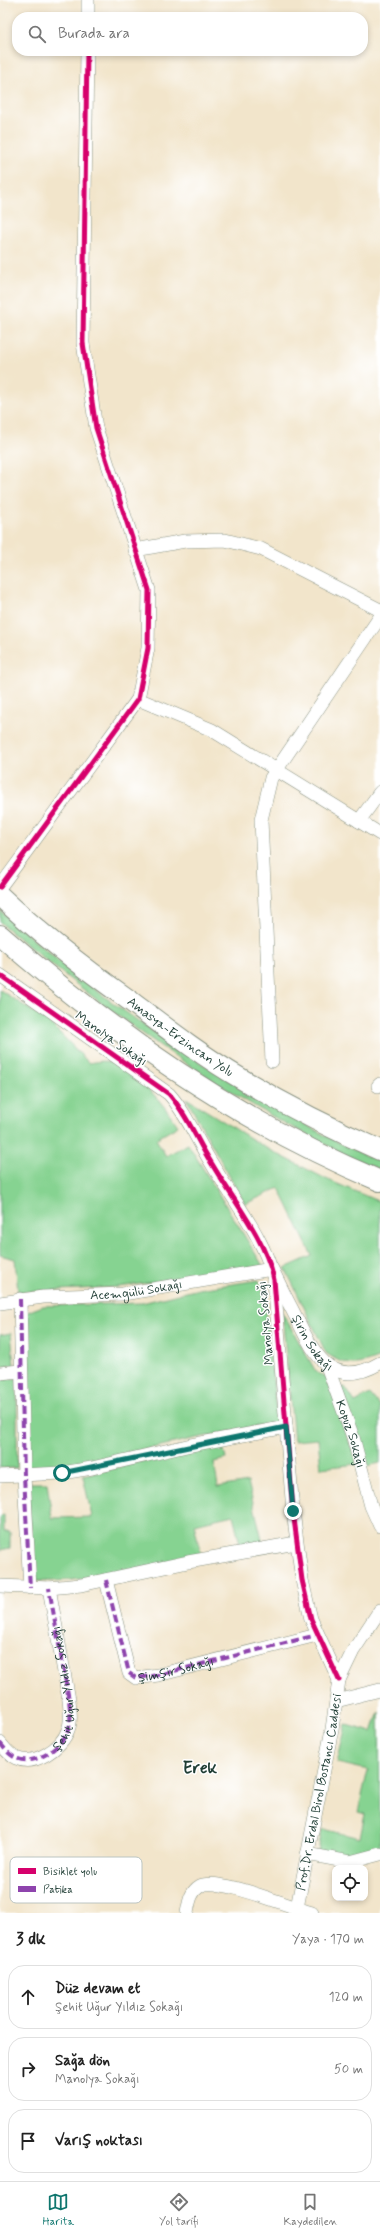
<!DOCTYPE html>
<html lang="tr">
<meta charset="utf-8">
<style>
body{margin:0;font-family:Mynerve,sans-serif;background:#f6f6f6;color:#222}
.controls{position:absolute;right:12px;bottom:12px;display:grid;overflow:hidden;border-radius:8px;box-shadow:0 2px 6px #0003}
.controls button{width:36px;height:36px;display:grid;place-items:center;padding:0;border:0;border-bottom:1px solid #e0e0e0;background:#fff;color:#222;font:20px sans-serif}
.stop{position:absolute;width:12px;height:12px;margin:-9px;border:3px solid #0f766e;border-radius:50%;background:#fff}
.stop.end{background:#0f766e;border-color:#fff;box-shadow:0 1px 4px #0008}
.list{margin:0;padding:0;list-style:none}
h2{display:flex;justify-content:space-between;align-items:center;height:52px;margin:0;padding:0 16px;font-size:17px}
h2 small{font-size:13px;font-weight:400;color:#767676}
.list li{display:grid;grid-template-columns:26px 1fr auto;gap:12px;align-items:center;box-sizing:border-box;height:64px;margin:0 8px 8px;padding:0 8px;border:1px solid #e0e0e0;border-radius:16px}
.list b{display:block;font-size:15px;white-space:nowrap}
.list p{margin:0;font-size:13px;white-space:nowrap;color:#767676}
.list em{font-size:13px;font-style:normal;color:#767676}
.icon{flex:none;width:22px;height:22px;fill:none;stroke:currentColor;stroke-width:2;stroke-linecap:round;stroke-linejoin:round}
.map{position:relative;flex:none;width:380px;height:1913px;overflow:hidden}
.search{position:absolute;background:#fff;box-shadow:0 2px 6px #0003;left:12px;right:12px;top:12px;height:44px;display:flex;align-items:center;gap:10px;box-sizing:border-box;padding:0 14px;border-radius:16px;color:#767676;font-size:15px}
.sheet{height:268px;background:#fff}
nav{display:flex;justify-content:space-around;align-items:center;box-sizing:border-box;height:56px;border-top:1px solid #e0e0e0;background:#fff;font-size:11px;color:#767676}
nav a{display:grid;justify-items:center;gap:2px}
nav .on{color:#0f766e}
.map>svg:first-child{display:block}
.green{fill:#86d391;stroke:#528862}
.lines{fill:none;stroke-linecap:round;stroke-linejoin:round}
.minor-casing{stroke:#889180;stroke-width:14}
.highway-casing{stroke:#889180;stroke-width:22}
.minor{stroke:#fff;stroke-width:13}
.highway{stroke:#fff;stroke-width:20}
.quiet{stroke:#8e44ad;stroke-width:4;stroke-dasharray:8 4;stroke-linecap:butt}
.cycleway-casing{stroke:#fff;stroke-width:8}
.cycleway{stroke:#d6006c;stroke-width:5}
.route{stroke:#0f766e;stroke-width:5}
.labels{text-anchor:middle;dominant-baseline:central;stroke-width:3;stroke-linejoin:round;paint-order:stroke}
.street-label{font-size:13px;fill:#1f3d34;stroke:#fff}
.district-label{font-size:17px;font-weight:bold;fill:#1f3d34;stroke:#fff}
.key{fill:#fff;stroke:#bcc5c2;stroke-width:1}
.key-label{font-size:11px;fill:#1f3d34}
</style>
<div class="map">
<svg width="380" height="1913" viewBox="0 0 380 1913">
<rect width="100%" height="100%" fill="#fff"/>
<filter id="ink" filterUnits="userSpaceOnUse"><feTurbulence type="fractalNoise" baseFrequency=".025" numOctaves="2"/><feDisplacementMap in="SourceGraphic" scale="8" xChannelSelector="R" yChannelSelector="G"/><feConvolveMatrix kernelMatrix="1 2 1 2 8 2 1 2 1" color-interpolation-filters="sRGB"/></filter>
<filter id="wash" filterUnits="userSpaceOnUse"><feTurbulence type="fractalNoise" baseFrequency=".012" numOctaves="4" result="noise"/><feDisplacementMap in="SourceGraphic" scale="16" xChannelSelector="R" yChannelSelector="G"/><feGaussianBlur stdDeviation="0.9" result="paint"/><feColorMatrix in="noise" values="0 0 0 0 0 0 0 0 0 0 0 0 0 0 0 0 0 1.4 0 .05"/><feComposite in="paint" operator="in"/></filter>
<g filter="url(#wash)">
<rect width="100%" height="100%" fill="#f2e5cb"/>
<g class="green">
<path d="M0 910C77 981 162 1041 252 1094 294 1118 335 1143 380 1162V1170C244 1111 124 1025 10 931L0 922Z"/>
<path d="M0 990 49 1022 89 1063C96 1062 104 1060 111 1062 136 1071 164 1104 178 1126L156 1139 166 1156 188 1144 263 1266 119 1287 18 1292 15 1259 0 1255Z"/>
<path d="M186 1098 266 1148 326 1179 380 1202V1357C358 1366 347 1368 326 1353L285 1268 312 1256 279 1188 245 1204Z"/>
<polygon points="259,1280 265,1298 277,1422 187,1440 70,1467 27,1470 25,1318 27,1312 43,1306 142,1303 199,1289"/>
<polygon points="282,1312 315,1370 319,1374 326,1376 357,1464 321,1468 318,1439 294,1441"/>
<polygon points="11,1333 14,1365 0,1367 0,1335"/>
<polygon points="17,1378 17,1468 0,1468 0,1380"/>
<polygon points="345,1387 355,1402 370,1394 380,1406 380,1463 367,1466 339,1389"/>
<path d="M222 1442 226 1459 214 1462 218 1487 248 1482 263 1543 241 1548 233 1515 194 1524 201 1554C146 1567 91 1583 35 1581L27 1483H47L52 1518 92 1517 83 1476Z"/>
<polygon points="4,1515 4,1532 10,1532 10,1548 0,1550 0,1516"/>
<polygon points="379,1712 380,1849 347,1856 318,1852 322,1829 360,1838 365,1814 358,1812 368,1770 337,1763 346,1725 372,1732"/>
</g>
</g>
<g filter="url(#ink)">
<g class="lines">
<defs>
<g id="minor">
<polyline points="88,17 88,0"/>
<polyline points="135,550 185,541 225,540 261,549 380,610"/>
<polyline points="138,699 212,730 380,834"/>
<polyline points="359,821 380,792"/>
<polyline points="0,887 138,699 148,648 149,590 96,428 83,343 87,51"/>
<path d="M0 975 169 1094C187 1114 197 1141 212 1164 233 1200 266 1240 274 1280L293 1511 302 1580 311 1619 339 1680"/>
<polyline points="272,1061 261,820 271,778 380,617"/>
<polyline points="378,1086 380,1084"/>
<polyline points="20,1299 24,1476 30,1588"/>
<path id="s1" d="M0 1303 43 1297 123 1294 272 1269C280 1286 289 1304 298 1321 316 1358 334 1390 380 1363"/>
<path id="s2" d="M327 1366 353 1437 371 1506 380 1526"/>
<polyline points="0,1373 20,1371"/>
<polyline points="0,1476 62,1473 92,1468 191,1445 286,1427"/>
<polyline points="106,1580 129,1673 136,1678 158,1675 317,1635"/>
<polyline points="0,1586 49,1588 81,1585 188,1562 296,1543"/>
<polyline points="336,1701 380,1690"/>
<path id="s3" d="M0 1743C4 1748 9 1755 16 1758 34 1767 62 1748 68 1730 72 1721 70 1710 69 1700L49 1588"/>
<polyline points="307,1854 350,1862 380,1854"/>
<path d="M187 1913C189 1903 190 1892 200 1886 217 1876 290 1907 312 1913"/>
<path id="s4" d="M296 1913 332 1729 339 1680 353 1651 380 1610"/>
</g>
<g id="highway">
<path id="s5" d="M0 896C40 934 84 968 129 1000 165 1027 201 1055 240 1078 285 1105 332 1129 380 1150"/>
<path d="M0 935C113 1034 241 1123 380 1181"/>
</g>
</defs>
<use href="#minor" class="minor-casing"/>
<use href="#highway" class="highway-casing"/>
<use href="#minor" class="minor"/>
<use href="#highway" class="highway"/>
<g class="quiet">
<polyline points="20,1299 24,1476 30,1588"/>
<path id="s6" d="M106 1580 129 1673 136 1678 158 1675 317 1635"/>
<path d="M0 1743C4 1748 9 1755 16 1758 34 1767 62 1748 68 1730 72 1721 70 1710 69 1700L49 1588"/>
</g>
<defs>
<g id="cycleway">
<polyline points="0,887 138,699 148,648 149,590 96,428 83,343 87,51"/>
<path d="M0 975 169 1094C187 1114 197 1141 212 1164 233 1200 266 1240 274 1280L293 1511 302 1580 311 1619 339 1680"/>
</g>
</defs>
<use href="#cycleway" class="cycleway-casing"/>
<use href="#cycleway" class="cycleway"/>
</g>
</g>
<g class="lines" filter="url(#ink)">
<polyline class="route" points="62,1473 286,1427 293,1511"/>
</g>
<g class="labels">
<g class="street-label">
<text stroke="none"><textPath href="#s5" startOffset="229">Amasya-Erzincan Yolu</textPath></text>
<text transform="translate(111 1039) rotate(35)">Manolya Sokağı</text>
<text stroke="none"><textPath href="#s1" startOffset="137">Acemgülü Sokağı</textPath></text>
<text transform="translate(266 1323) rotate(-95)">Manolya Sokağı</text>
<text stroke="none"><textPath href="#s1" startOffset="359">Şirin Sokağı</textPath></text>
<text stroke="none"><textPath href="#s2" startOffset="72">Kopuz Sokağı</textPath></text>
<text stroke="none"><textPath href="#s6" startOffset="145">Şimşir Sokağı</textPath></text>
<text stroke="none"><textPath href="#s3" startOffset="128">Şehit Uğur Yıldız Sokağı</textPath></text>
<text stroke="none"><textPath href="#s4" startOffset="123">Prof.Dr. Erdal Birol Bostancı Caddesi</textPath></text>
</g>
<g class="district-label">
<text x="200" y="1768">Erek</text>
</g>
</g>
<rect x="10" y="1857" width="132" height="46" rx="6" class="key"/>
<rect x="18" y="1868" width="18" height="6" fill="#d6006c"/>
<rect x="18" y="1886" width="18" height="6" fill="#8e44ad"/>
<g class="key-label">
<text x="43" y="1875">Bisiklet yolu</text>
<text x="43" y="1893">Patika</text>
</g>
</svg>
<div class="controls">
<button><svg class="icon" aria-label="locate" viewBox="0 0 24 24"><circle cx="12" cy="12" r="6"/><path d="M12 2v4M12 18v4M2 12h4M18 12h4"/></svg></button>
</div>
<div class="stop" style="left:62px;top:1473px"></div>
<div class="stop end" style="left:293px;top:1511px"></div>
<div class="search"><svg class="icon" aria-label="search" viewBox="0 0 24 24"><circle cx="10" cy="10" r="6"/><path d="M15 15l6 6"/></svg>Burada ara</div>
</div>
<section class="sheet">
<h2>3 dk<small>Yaya · 170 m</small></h2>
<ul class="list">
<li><svg class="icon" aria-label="ahead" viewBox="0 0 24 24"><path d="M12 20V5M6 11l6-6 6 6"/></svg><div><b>Düz devam et</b><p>Şehit Uğur Yıldız Sokağı</p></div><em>120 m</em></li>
<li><svg class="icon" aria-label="right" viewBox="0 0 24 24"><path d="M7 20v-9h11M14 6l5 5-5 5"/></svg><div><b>Sağa dön</b><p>Manolya Sokağı</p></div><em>50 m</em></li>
<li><svg class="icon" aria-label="arrive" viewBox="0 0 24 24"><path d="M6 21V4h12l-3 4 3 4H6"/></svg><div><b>Varış noktası</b></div></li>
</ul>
</section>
<nav>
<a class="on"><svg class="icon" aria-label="map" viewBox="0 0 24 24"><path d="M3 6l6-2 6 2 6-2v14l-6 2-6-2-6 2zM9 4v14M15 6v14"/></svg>Harita</a>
<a><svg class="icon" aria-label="directions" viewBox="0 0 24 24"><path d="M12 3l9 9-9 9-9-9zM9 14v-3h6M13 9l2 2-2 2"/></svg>Yol tarifi</a>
<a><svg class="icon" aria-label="saved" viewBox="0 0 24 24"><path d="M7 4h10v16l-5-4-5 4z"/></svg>Kaydedilen</a>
</nav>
